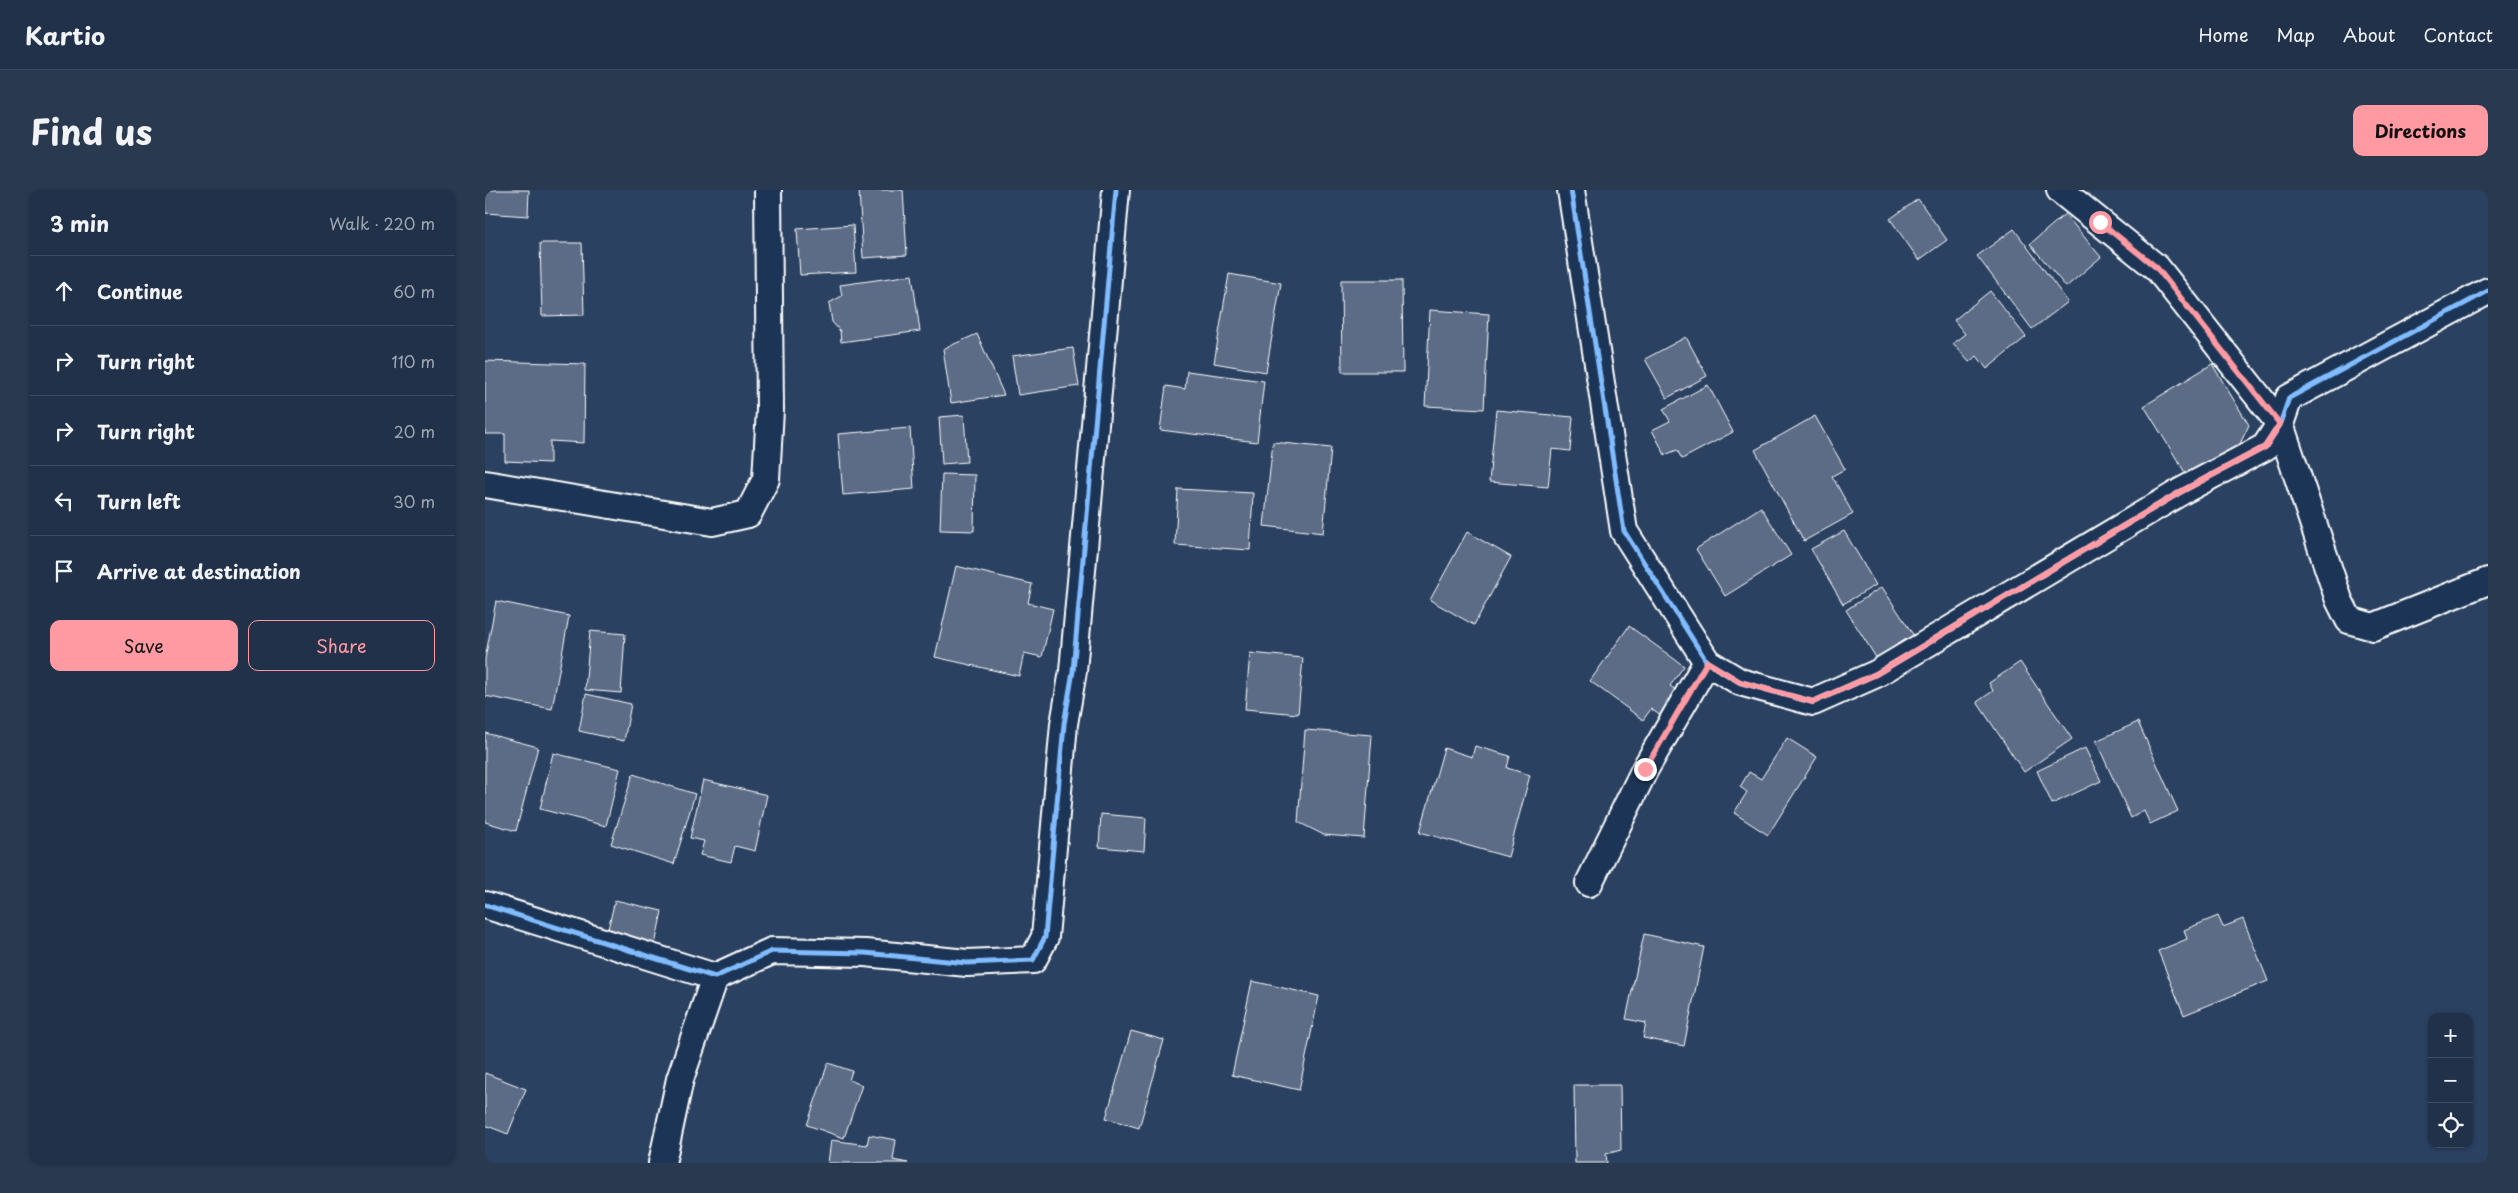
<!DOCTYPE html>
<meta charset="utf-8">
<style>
body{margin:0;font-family:"Playpen Sans",sans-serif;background:#283950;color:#f1f3f6}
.controls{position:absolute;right:15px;bottom:15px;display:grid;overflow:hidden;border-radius:10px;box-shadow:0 1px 4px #0004}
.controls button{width:45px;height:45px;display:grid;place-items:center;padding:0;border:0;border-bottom:1px solid #3d4c61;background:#203149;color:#f1f3f6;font:25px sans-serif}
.stop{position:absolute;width:15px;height:15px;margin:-11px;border:4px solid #ff9aa2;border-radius:50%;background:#fff}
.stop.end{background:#ff9aa2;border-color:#fff;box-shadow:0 1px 5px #0008}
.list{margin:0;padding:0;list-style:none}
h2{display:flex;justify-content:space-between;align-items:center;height:65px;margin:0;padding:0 20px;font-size:21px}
h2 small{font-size:16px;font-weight:400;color:#a2a9b4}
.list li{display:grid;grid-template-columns:32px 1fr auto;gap:15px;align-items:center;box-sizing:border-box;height:70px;padding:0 20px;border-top:1px solid #3d4c61}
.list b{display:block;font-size:19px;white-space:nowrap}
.list em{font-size:16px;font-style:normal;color:#a2a9b4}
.actions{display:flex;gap:10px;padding:15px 20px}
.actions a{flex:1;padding:11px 0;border:1px solid #ff9aa2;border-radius:10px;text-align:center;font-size:18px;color:#ff9aa2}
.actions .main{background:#ff9aa2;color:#111}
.icon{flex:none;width:28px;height:28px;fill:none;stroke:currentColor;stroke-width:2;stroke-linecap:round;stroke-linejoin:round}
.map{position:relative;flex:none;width:2003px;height:973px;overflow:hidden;border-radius:10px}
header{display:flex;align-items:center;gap:30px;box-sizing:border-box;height:70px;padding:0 25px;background:#203149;border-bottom:1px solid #3d4c61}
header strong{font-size:24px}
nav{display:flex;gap:28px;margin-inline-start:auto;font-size:18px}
.intro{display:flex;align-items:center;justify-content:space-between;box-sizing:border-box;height:120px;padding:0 30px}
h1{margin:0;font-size:35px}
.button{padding:12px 22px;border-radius:10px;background:#ff9aa2;color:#111;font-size:18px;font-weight:700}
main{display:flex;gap:30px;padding:0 30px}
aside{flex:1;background:#203149;border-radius:10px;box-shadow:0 1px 4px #0004}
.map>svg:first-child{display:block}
.building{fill:#5b6c86;stroke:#fff}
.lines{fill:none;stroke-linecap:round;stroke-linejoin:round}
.street-casing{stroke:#fff;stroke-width:30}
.street{stroke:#1d3557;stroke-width:26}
.cycleway-casing{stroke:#1d3557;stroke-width:8}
.cycleway{stroke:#80bcff;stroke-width:5}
.route{stroke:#ff9aa2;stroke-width:6}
</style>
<header>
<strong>Kartio</strong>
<nav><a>Home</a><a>Map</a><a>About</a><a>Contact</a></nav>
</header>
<div class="intro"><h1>Find us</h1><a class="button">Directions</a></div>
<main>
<aside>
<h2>3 min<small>Walk · 220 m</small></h2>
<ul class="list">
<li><svg class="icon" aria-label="ahead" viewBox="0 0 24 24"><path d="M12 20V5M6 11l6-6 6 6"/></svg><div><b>Continue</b></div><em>60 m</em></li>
<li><svg class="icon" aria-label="right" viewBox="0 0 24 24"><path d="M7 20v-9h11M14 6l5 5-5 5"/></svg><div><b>Turn right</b></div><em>110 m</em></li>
<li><svg class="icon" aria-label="right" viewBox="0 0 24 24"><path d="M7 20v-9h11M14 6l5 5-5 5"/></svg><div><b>Turn right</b></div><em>20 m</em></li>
<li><svg class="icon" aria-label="left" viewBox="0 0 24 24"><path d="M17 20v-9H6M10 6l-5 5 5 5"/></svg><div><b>Turn left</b></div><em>30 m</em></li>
<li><svg class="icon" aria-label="arrive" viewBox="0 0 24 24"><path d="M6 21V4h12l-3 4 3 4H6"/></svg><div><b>Arrive at destination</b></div></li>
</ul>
<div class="actions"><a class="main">Save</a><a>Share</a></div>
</aside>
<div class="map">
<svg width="2003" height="973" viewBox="0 0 2003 973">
<rect width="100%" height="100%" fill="#2a4161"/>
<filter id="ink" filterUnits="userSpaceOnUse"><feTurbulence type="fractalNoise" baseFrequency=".02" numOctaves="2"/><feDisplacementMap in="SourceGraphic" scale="10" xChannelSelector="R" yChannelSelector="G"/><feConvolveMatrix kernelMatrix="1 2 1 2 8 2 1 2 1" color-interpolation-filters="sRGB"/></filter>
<g filter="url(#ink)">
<g class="building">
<polygon points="0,0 44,0 43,26 0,23"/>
<polygon points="374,0 418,0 422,65 378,68"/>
<polygon points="1433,9 1462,50 1434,70 1405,29"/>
<polygon points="1580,24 1616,67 1581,97 1545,54"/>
<polygon points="368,35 371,82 315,85 312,39"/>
<polygon points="1529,39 1583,112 1547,139 1492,66"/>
<polygon points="55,53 97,53 99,125 57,126"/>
<polygon points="744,84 796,93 781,182 729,173"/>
<polygon points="427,85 435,141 356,152 355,141 347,132 344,113 357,106 355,95"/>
<polygon points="856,90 917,90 918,182 857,182"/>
<polygon points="1505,101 1541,147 1502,179 1492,166 1484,172 1468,153 1480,144 1469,130"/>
<polygon points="945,120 1004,124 999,219 940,216"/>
<polygon points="492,144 519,205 466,213 458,159"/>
<polygon points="1201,147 1222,186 1182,208 1160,169"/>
<polygon points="588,158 594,196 533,205 527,166"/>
<polygon points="0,171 100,174 99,253 65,251 65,273 20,271 20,244 0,244"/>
<polygon points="1727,174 1764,235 1752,260 1704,289 1659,216"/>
<polygon points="702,181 779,191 772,252 675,240 681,196 700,199"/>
<polygon points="1223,195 1248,242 1197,269 1192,260 1180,265 1167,240 1185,231 1178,219"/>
<polygon points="1011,220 1088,227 1085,261 1067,259 1063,297 1004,292"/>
<polygon points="479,225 482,272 457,274 454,227"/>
<polygon points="1330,226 1360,279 1347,286 1368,324 1319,351 1270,260"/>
<polygon points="425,238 429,299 358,305 353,244"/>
<polygon points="788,252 846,258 838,343 779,336"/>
<polygon points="457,284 490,285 489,341 455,340"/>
<polygon points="693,299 768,303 765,360 690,355"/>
<polygon points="1276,317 1306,365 1240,406 1211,359"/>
<polygon points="1359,341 1391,395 1358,414 1326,359"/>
<polygon points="982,342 1026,367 989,435 945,410"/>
<polygon points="471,376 547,394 543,413 568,419 557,467 539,463 534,486 450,467"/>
<polygon points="1397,397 1429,446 1392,469 1361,420"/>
<polygon points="11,411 84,426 67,519 0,506 0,469"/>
<polygon points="1144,436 1199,476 1185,496 1194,502 1176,526 1166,519 1158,530 1105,491"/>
<polygon points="105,441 140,444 136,503 100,500"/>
<polygon points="765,463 818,468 813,524 760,519"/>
<polygon points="1535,472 1587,549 1539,582 1492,512 1508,501 1504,493"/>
<polygon points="101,504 146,514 139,551 94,541"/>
<polygon points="1653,532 1693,621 1665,634 1659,621 1646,628 1611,551"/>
<polygon points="820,540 887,545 879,648 839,645 813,632"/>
<polygon points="0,543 53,557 31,641 0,632"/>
<polygon points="1302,548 1332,567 1283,645 1249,623 1262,602 1255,597 1264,582 1276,589"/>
<polygon points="990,556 1025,566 1022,578 1045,585 1023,667 935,642 959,558 987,567"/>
<polygon points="1600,558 1616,591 1567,614 1552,581"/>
<polygon points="68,563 135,579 121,636 55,619"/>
<polygon points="148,584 210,604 189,674 126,654"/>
<polygon points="218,590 282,605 270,661 250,656 246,672 215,665 219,651 205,648"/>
<polygon points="616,624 661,628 659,661 614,657"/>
<polygon points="130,710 177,721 170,755 122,743"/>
<polygon points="1733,726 1738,737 1758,729 1783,791 1699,825 1673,761 1702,749 1699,740"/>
<polygon points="1159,744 1219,757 1199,856 1158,848 1161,833 1141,829"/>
<polygon points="767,791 834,806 814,900 747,885"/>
<polygon points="646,841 679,850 654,938 621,928"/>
<polygon points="343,873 367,881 364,890 377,895 359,948 322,935"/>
<polygon points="0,883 41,899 23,944 0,935"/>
<polygon points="1089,895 1135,895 1136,960 1121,964 1122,973 1090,973"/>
<polygon points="384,945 411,950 408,970 423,973 343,973 346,950 382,955"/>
</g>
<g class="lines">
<defs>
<g id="street">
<polyline points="1086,0 1139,341 1222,472 1255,492 1328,512 1391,484 1697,301 1780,257 1795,234 1804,208 2003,101"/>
<polyline points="1575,0 1672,78 1795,234 1854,410 1864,430 1888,437 2003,391"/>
<polyline points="0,294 227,332 263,324 281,289 285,220 283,0"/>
<polyline points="1104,693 1160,579 1222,472"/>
<polyline points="0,715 230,787 287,761 380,763 482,773 548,770 560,747 579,534 588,481 631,0"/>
<polyline points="177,973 195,889 230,787"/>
</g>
</defs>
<use href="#street" class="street-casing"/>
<use href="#street" class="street"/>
<defs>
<g id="cycleway">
<polyline points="1086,0 1139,341 1222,472 1255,492 1328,512 1391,484 1697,301 1780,257 1795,234 1804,208 2003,101"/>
<polyline points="0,715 230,787 287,761 380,763 482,773 548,770 560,747 579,534 588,481 631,0"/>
</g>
</defs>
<use href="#cycleway" class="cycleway-casing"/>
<use href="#cycleway" class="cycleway"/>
</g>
</g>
<g class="lines" filter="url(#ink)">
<polyline class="route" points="1160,579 1222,472 1255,492 1328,512 1391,484 1697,301 1780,257 1795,234 1672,78 1615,32"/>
</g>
</svg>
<div class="controls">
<button>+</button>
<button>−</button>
<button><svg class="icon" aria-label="locate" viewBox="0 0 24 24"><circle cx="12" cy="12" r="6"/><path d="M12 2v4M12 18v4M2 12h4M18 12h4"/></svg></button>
</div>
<div class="stop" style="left:1615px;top:32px"></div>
<div class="stop end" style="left:1160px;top:579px"></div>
</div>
</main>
